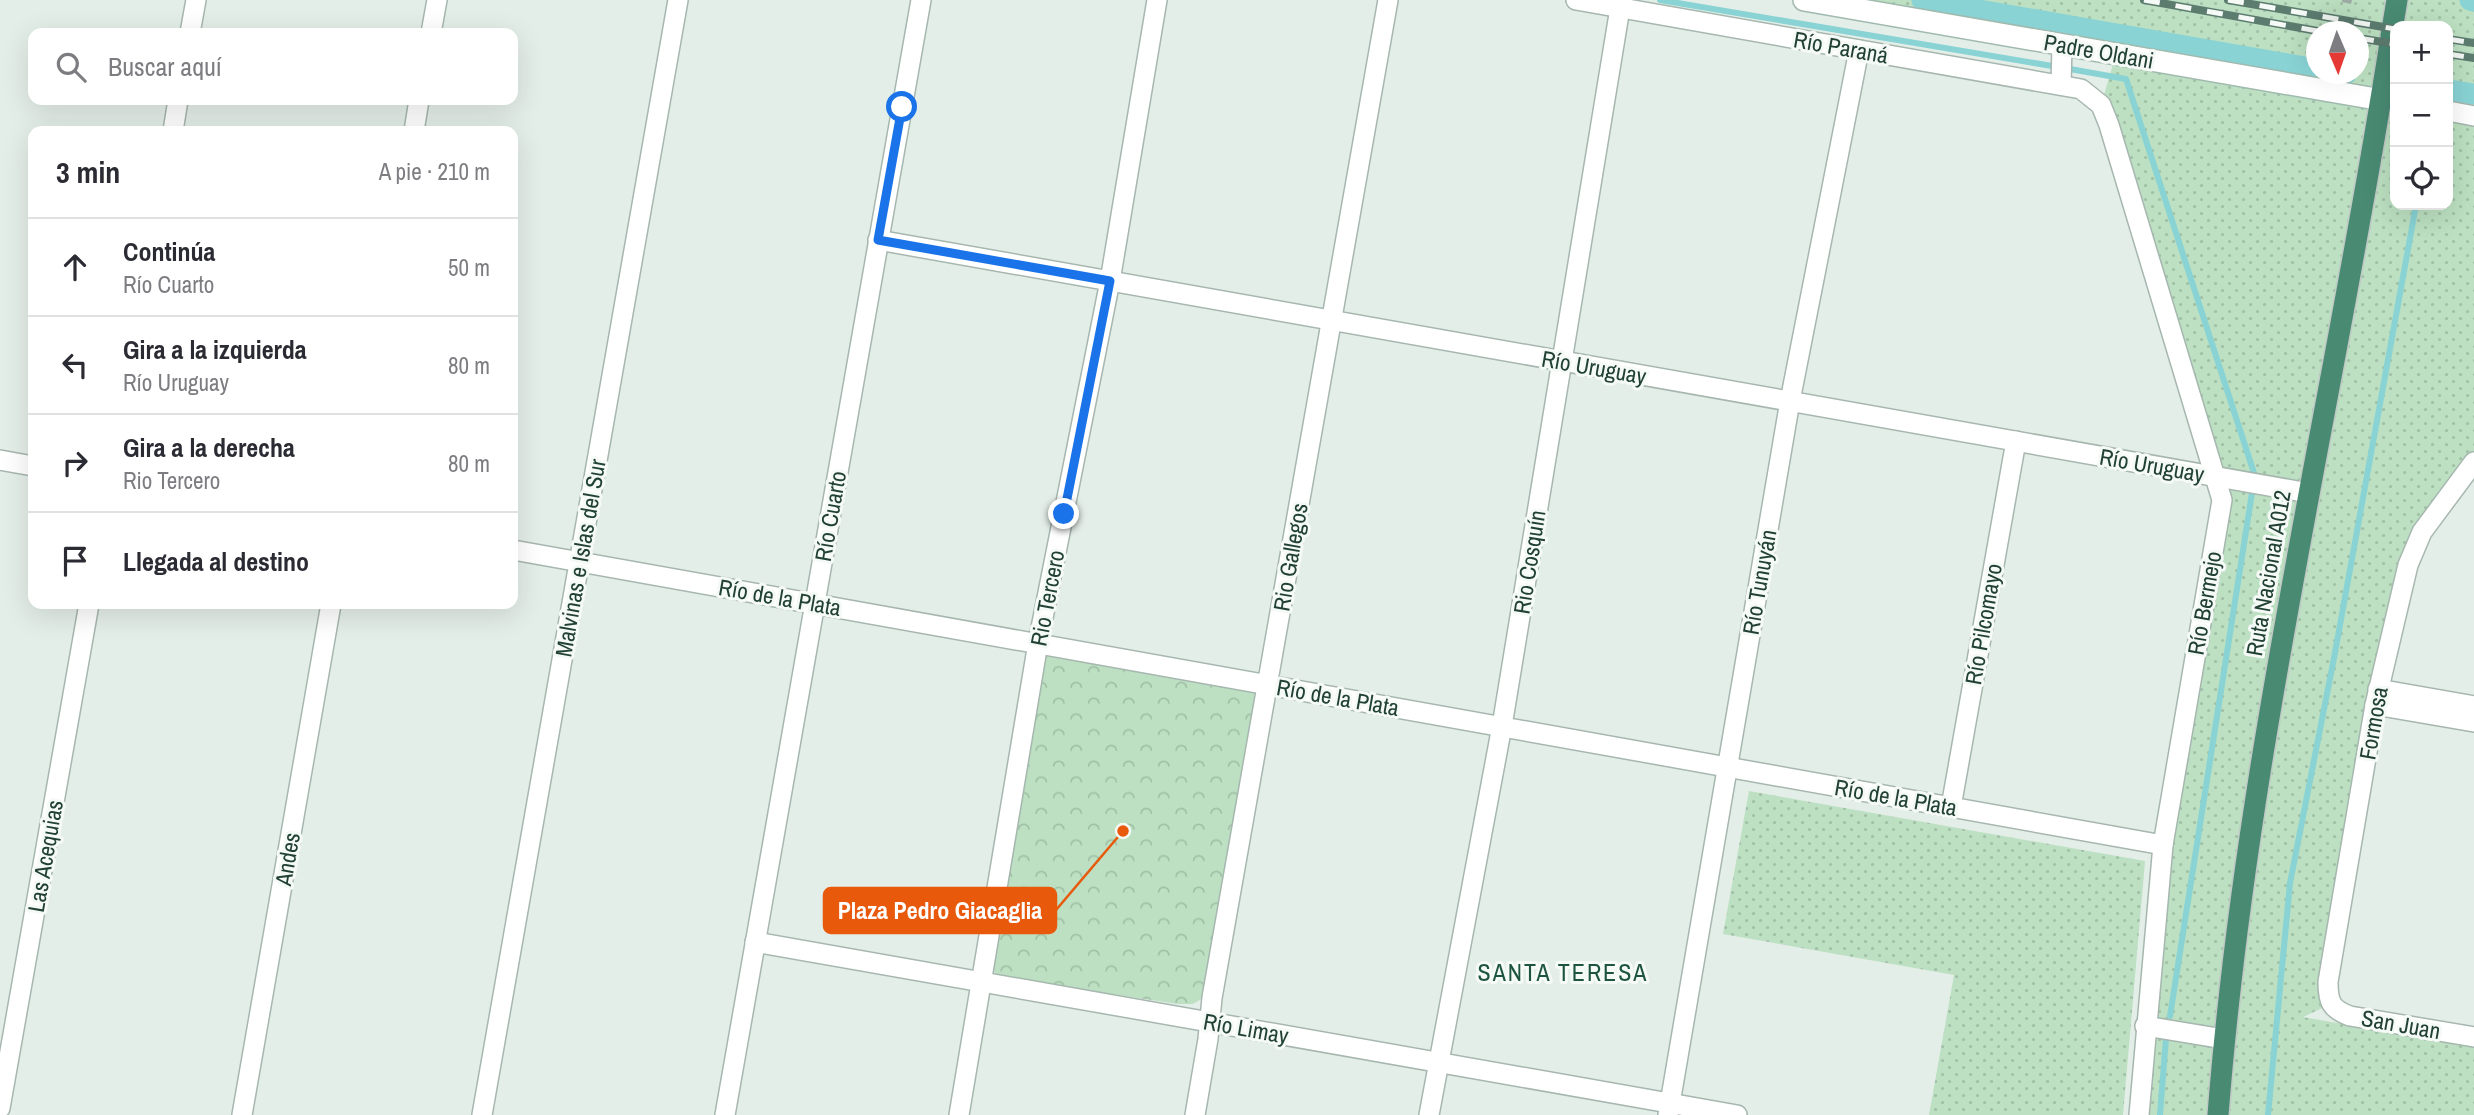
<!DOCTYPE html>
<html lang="es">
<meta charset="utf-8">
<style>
body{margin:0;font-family:"Archivo Narrow",sans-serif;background:#f7f7f7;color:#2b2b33}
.controls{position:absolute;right:21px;top:21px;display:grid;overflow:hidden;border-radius:14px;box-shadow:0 7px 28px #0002}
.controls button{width:63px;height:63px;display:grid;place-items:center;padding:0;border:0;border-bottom:2px solid #e1e1e2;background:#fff;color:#2b2b33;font:35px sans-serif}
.compass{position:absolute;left:2306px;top:21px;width:63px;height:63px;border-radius:50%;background:#fff;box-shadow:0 7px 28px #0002;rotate:178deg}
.stop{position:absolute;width:21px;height:21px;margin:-16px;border:5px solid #1a73e8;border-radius:50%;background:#fff}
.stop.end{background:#1a73e8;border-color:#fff;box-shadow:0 2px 7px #0008}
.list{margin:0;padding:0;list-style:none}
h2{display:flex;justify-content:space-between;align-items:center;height:91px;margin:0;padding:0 28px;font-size:30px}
h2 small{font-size:23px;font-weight:400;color:#7c7c81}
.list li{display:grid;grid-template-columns:46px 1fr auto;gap:21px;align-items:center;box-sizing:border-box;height:98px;padding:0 28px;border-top:2px solid #e1e1e2}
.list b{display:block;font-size:26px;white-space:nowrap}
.list p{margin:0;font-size:23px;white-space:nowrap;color:#7c7c81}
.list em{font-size:23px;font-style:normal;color:#7c7c81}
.icon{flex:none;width:38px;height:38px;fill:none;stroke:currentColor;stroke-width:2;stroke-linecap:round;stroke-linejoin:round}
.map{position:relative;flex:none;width:2474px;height:1115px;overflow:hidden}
.search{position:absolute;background:#fff;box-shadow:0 7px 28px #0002;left:28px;top:28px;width:490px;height:77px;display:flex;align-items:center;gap:18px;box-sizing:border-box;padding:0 24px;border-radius:14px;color:#7c7c81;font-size:26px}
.panel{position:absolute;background:#fff;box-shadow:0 7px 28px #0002;left:28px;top:126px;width:490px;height:483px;border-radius:14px}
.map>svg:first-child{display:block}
.grass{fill:url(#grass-dots);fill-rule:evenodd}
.park{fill:url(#park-crowns)}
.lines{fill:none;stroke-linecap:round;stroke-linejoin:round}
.stream{stroke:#89d3d5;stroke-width:6}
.canal{stroke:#89d3d5;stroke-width:21}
.minor-casing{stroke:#a6b7af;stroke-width:22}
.secondary-casing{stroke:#a1baaf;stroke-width:24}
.trunk-casing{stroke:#c1cac6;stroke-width:24}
.minor{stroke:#fff;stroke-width:19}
.secondary{stroke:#fff;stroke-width:21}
.trunk{stroke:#498a73;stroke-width:21}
.rail-casing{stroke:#5d7c70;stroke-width:8}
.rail{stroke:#f5faf7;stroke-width:5;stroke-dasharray:16;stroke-linecap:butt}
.wall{fill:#9fada6}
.route{stroke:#1a73e8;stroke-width:9}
.labels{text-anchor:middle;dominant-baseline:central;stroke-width:6;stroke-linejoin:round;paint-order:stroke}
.street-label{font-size:23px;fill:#224135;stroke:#f5faf7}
.neighbourhood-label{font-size:24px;letter-spacing:2px;fill:#1c5440;stroke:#f5faf7}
.leader{fill:none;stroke:#e8590c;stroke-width:2.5}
.callout-dot{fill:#e8590c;stroke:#f5faf7;stroke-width:2.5}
.callout{fill:#e8590c;stroke:#e8590c;stroke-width:2.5}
.callout-label{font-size:24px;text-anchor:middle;font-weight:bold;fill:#fff}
</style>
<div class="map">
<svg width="2474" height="1115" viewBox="0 0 2474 1115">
<defs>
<pattern id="grass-dots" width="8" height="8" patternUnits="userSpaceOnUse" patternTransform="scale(1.75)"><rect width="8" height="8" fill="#bce0c1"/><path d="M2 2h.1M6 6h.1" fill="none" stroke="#a1c1a6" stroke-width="1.8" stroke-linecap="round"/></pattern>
<pattern id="park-crowns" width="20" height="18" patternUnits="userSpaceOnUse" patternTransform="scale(1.75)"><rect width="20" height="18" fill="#bce0c1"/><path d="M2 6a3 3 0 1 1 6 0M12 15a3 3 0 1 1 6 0" fill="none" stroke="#a1c1a6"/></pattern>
</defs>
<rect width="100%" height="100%" fill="#e4eee8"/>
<g class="grass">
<path d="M1804 0H2474V462L2408 565 2331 1004 2303 1017 2474 1047V1115H2139L2145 1026 2222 500 2101 105 2116 54ZM2395 26H2448V205H2395ZM2316 32H2358V74H2316Z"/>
<polygon points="1749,791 2145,861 2123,1115 1929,1115 1954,975 1723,934"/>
</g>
<polygon class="park" points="1051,651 1258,692 1203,998 1193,1004 1178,1004 999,977 991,969 1043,658"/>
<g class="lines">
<g class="stream">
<polyline points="1660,0 2052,66"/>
<polyline points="2070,69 2126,79 2254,473"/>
<polyline points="2170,1016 2252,493"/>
<polyline points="2160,1115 2166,1038"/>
<polyline points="2268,1115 2290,883 2334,658 2416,205"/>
</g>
<g class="canal">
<polyline points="1922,0 2316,69"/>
<polyline points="2470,0 2474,1"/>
<polyline points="2345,74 2346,74"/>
<polyline points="2448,90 2474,94"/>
</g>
<defs>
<g id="minor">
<polyline points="1576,0 2081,89 2101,105 2109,125 2222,500 2163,845 2139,1115"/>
<polyline points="190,33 196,0"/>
<polyline points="431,33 437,0"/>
<polyline points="2061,85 2062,45"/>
<polyline points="2448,111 2474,116"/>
<polyline points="173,131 178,100"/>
<polyline points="414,131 419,100"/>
<polyline points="878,240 2309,493"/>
<polyline points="0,460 33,466"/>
<path d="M2474 462 2422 532 2408 565 2375 705 2328 982C2328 1002 2331 1009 2350 1016L2474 1037"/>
<polyline points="513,550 2163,845"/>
<polyline points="2378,689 2474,706"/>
<polyline points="2375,705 2474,722"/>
<polyline points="1951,807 2016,441"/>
<polyline points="755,942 1737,1115"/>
<polyline points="2145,1026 2224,1039"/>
<polyline points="0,1108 89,604"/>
<polyline points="242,1115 331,604"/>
<polyline points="482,1115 678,0"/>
<polyline points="725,1115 921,0"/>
<polyline points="959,1115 1038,643 1110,281 1157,0"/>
<polyline points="1195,1115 1208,1039 1212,998 1388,0"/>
<polyline points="1429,1115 1502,726 1620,8"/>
<polyline points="1668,1115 1790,401 1859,50"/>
</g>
<polyline id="secondary" points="1804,0 2382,100"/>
<g id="trunk">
<polyline points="2391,36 2397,0"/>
<path d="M2218 1115C2246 754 2334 401 2390 43"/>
</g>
</defs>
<use href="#minor" class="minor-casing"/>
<use href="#secondary" class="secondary-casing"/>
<use href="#trunk" class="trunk-casing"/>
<use href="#minor" class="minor"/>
<use href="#secondary" class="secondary"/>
<use href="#trunk" class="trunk"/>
<defs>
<g id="rail">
<polyline points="2144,0 2323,32"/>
<polyline points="2228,0 2395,29"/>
<polyline points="2358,38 2395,44"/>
<polyline points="2448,39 2474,43"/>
<polyline points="2448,54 2474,58"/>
</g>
</defs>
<use href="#rail" class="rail-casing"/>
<use href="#rail" class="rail"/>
</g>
<polygon class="wall" points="2342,0 2352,0 2351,4 2342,2"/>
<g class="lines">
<polyline class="route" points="902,107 878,240 1110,281 1064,514"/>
</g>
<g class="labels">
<g class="street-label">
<text transform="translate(1841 47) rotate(10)">Río Paraná</text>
<text transform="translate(2099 51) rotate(10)">Padre Oldani</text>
<text transform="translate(1594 367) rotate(10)">Río Uruguay</text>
<text transform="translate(2152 465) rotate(10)">Río Uruguay</text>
<text transform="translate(830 516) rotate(-80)">Río Cuarto</text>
<text transform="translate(1290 557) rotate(-80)">Rio Gallegos</text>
<text transform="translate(580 558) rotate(-80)">Malvinas e Islas del Sur</text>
<text transform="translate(1529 562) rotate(-81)">Rio Cosquín</text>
<text transform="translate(2268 573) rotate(-80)">Ruta Nacional A012</text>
<text transform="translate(1759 582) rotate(-80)">Río Tunuyán</text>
<text transform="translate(780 597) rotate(10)">Río de la Plata</text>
<text transform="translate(1047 598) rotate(-79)">Rio Tercero</text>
<text transform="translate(2204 603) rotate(-80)">Río Bermejo</text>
<text transform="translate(1983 624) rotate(-80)">Río Pilcomayo</text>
<text transform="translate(1338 697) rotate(10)">Río de la Plata</text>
<text transform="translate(2373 723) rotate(-80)">Formosa</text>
<text transform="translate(1896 797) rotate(10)">Río de la Plata</text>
<text transform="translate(45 856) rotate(-80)">Las Acequias</text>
<text transform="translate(287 859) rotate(-80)">Andes</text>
<text transform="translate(2401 1024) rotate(10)">San Juan</text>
<text transform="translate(1246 1028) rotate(10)">Río Limay</text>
</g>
<g class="neighbourhood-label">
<text x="1563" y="972">SANTA TERESA</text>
</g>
</g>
<path class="leader" d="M1123 831L1056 910"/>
<circle class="callout-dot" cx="1123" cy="831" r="7"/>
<rect class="callout" x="824" y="888" width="232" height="45" rx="7"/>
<g class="callout-label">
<text x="940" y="919">Plaza Pedro Giacaglia</text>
</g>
</svg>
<div class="controls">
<button>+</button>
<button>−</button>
<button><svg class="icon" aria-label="locate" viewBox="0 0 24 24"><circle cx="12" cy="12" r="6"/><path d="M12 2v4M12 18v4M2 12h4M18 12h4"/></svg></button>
</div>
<svg class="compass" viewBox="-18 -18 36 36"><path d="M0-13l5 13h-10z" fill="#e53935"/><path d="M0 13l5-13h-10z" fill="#7c7c81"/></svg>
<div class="stop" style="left:902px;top:107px"></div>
<div class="stop end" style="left:1064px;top:514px"></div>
<div class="search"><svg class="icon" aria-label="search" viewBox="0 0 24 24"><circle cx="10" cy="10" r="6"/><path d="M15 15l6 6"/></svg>Buscar aquí</div>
<section class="panel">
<h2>3 min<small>A pie · 210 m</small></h2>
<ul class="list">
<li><svg class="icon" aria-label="ahead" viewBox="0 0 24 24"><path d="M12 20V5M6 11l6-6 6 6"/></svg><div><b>Continúa</b><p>Río Cuarto</p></div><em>50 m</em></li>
<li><svg class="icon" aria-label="left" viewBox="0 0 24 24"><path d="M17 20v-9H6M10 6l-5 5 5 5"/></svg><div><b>Gira a la izquierda</b><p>Río Uruguay</p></div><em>80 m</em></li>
<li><svg class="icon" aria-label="right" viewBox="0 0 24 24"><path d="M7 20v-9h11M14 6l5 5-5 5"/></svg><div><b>Gira a la derecha</b><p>Rio Tercero</p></div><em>80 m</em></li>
<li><svg class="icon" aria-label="arrive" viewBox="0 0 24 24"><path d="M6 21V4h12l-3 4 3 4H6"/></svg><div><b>Llegada al destino</b></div></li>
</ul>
</section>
</div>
